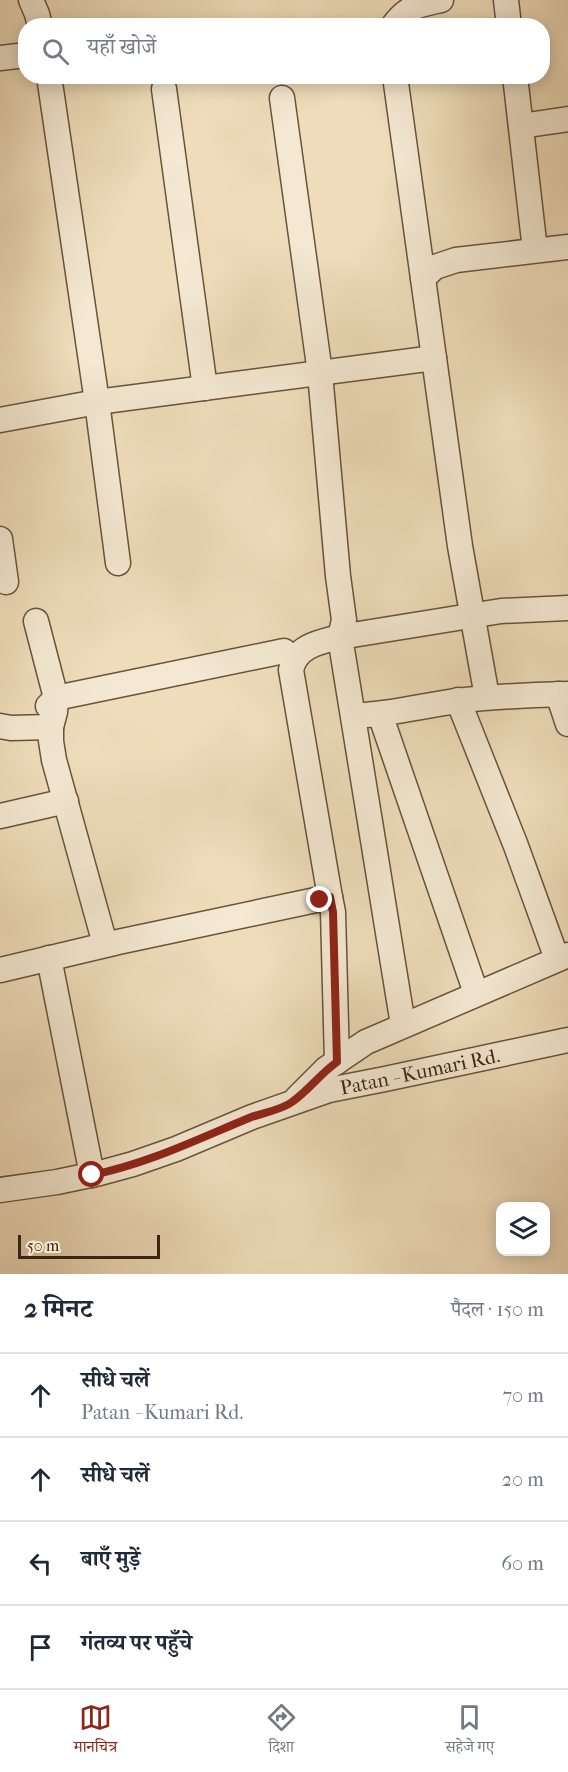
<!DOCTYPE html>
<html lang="hi">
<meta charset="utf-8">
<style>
body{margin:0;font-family:"IM FELL French Canon","Noto Serif Devanagari",serif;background:#f2f2f3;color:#1f2937}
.controls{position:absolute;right:18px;bottom:18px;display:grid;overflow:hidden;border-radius:12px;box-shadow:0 3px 15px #0003}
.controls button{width:54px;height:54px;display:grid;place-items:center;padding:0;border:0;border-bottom:2px solid #e0e1e3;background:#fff;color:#1f2937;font:30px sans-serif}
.scale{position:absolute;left:18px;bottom:15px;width:142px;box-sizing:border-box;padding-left:6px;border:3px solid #3c2511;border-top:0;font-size:16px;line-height:21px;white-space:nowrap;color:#3c2511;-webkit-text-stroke:4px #f4e8d2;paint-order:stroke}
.stop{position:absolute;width:18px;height:18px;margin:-14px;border:4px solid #8f2418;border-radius:50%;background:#fff}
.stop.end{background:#8f2418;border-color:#fff;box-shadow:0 2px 6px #0008}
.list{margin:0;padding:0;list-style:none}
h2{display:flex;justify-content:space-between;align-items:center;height:78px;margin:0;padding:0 24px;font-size:26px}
h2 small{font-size:20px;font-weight:400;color:#747a83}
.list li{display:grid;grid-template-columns:39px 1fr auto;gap:18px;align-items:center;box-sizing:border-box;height:84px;padding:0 24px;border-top:2px solid #e0e1e3}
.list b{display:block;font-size:22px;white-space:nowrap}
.list p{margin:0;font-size:20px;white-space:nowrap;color:#747a83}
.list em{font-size:20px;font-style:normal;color:#747a83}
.icon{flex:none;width:33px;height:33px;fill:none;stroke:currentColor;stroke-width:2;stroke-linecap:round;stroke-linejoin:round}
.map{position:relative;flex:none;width:568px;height:1274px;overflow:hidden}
.search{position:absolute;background:#fff;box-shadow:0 3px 15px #0003;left:18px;right:18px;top:18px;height:66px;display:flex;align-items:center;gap:15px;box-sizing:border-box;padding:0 21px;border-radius:24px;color:#747a83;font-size:22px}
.sheet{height:414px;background:#fff}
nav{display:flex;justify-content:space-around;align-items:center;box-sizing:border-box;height:84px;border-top:2px solid #e0e1e3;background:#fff;font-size:16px;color:#747a83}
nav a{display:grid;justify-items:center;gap:3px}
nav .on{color:#8f2418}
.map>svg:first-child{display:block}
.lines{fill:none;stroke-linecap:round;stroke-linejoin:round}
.minor-casing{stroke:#68533b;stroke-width:27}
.minor{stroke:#f4e8d2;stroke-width:24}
.route{stroke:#8f2418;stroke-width:8}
.labels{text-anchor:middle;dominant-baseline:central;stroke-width:6;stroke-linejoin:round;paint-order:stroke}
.street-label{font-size:20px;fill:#3c2511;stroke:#f4e8d2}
</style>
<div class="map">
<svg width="568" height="1274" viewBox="0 0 568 1274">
<rect width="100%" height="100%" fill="#eedcba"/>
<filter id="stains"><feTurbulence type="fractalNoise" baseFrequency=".00333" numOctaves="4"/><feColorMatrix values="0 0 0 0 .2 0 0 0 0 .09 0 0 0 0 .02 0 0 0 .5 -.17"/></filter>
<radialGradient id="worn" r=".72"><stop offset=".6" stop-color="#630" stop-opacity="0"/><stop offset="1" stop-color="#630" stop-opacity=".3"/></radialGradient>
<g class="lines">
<defs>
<g id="minor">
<polyline points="31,0 37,14 40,26"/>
<polyline points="506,0 509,26"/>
<path d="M393 26C408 6 418 5 441 0"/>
<polyline points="0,58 26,55"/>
<polyline points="49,76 97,402 118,563"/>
<polyline points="395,76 460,546 487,697"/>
<polyline points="515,76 535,250"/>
<polyline points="164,89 205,388"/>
<path d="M282 98 320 373 338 576 344 620 340 637C319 642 296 646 291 670L330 897"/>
<polyline points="521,126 568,119"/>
<polyline points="423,278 435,267 456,260 568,247"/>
<polyline points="0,420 97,402 434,358"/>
<polyline points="0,539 6,582"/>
<polyline points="36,621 56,698 55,712 51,727 51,741 54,760 105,944"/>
<polyline points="558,694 568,724"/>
<polyline points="458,700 516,846 557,959"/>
<polyline points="48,706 56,698 284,651"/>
<polyline points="380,714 476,993"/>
<path d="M365 715C396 713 426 705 457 701 494 696 531 695 568 694"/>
<polyline points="0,726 11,728 51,727"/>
<polyline points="0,816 66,801"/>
<polyline points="49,958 92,1175"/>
<polyline points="0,970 118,942 330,897 333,912 337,1062"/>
<polyline points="403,1025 340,637 501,611 568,608"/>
<polyline points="297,1098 326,1069 366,1042 568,955"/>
<path id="s1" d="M0 1190 57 1182 100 1173 133 1164 176 1149 252 1117 329 1090 385 1079 568 1040"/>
</g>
</defs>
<use href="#minor" class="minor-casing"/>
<use href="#minor" class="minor"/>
</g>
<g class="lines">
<path class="route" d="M92 1175C147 1164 198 1139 249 1118 261 1113 282 1110 292 1102 309 1090 321 1073 337 1062L333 912 330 897 320 900"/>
</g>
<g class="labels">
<g class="street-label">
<text stroke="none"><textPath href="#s1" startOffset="438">Patan - Kumari Rd.</textPath></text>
</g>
</g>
<rect width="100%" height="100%" filter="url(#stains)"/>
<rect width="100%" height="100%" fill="url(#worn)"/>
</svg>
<div class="controls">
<button><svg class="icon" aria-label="layers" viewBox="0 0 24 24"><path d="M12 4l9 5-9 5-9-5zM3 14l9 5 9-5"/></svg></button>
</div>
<div class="scale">50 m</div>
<div class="stop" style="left:92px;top:1175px"></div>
<div class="stop end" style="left:320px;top:900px"></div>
<div class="search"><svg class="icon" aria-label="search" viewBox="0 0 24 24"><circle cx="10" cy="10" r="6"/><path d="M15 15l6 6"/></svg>यहाँ खोजें</div>
</div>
<section class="sheet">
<h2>2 मिनट<small>पैदल · 150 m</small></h2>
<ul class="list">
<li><svg class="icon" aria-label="ahead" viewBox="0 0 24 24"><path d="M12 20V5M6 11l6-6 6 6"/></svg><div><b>सीधे चलें</b><p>Patan - Kumari Rd.</p></div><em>70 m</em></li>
<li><svg class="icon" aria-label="ahead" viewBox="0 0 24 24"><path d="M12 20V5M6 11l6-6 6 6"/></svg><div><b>सीधे चलें</b></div><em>20 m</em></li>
<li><svg class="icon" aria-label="left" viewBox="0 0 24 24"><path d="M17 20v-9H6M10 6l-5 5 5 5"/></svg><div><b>बाएँ मुड़ें</b></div><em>60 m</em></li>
<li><svg class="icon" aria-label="arrive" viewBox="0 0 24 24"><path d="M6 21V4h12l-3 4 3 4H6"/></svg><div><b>गंतव्य पर पहुँचे</b></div></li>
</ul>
</section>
<nav>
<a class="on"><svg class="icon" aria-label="map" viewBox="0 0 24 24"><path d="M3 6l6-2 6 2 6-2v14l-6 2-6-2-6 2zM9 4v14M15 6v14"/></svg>मानचित्र</a>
<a><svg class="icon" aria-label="directions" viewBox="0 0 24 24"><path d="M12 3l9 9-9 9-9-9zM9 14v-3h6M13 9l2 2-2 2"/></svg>दिशा</a>
<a><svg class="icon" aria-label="saved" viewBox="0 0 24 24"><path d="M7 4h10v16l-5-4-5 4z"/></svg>सहेजे गए</a>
</nav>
